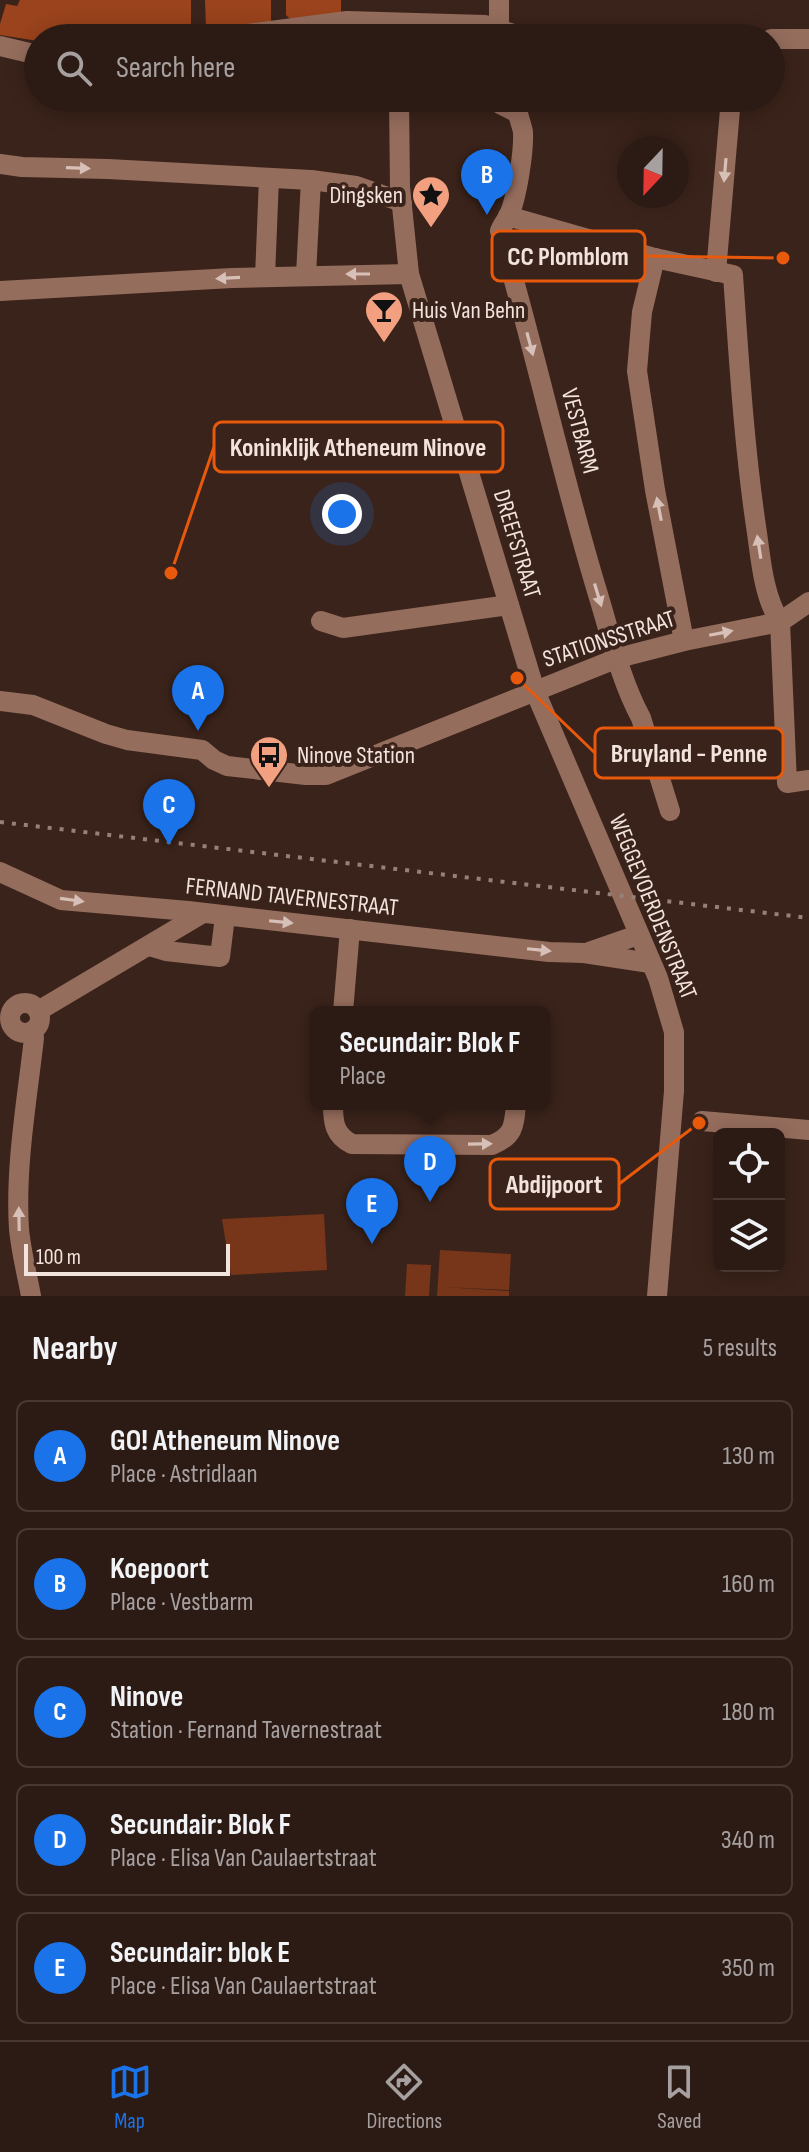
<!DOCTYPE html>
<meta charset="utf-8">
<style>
body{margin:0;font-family:"Sofia Sans Condensed",sans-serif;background:#34231d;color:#f1f3f6}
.controls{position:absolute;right:24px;bottom:24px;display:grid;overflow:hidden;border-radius:12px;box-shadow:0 4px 20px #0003}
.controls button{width:72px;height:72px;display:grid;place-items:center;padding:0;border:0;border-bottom:2px solid #483834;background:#2c1a14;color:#f1f3f6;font:40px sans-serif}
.compass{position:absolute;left:617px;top:136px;width:72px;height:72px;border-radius:50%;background:#2c1a14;box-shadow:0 4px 20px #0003;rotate:202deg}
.scale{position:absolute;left:24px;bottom:20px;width:206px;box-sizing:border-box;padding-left:8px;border:4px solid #f3e3dd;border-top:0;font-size:22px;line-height:28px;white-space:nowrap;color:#f3e3dd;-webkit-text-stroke:6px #3a231a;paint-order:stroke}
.you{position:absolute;left:342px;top:514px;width:28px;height:28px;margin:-20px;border:6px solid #fff;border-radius:50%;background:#1a73e8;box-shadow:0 0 0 12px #1a73e833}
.badge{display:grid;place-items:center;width:52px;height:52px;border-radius:50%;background:#1a73e8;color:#fff;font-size:26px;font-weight:700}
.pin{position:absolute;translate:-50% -66px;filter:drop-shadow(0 2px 4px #0008)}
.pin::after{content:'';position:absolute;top:42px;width:28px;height:24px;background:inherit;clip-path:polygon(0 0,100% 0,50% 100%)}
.popup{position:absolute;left:310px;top:1006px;width:240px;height:104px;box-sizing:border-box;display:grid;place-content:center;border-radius:12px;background:#2c1a14;filter:drop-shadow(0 2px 6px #0005);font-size:26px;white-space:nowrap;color:#a6a1a0}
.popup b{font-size:30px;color:#f1f3f6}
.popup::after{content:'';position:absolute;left:50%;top:100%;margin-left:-16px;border:16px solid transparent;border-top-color:#2c1a14}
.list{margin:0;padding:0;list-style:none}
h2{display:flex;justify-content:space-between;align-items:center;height:104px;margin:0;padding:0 32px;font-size:34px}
h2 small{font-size:26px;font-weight:400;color:#a6a1a0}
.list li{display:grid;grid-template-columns:52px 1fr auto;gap:24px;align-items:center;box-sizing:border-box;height:112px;margin:0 16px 16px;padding:0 16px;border:2px solid #483834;border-radius:12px}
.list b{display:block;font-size:30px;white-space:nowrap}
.list p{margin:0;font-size:26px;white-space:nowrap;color:#a6a1a0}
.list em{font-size:26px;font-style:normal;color:#a6a1a0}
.icon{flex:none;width:44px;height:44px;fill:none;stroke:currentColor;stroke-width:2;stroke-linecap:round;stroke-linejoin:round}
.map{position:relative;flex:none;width:809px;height:1296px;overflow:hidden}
.search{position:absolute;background:#2c1a14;box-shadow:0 4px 20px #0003;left:24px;right:24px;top:24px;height:88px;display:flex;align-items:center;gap:20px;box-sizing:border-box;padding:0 28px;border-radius:44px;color:#a6a1a0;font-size:30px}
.sheet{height:744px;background:#2c1a14}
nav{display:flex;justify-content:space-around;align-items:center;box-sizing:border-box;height:112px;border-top:2px solid #483834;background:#2c1a14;font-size:22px;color:#a6a1a0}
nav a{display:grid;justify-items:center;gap:4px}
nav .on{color:#1a73e8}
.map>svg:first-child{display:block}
.green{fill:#77361a}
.forest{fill:#9a431c}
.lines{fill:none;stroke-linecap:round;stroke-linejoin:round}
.minor{stroke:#956d5d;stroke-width:20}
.rail{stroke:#95817a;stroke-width:4;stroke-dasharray:4 8;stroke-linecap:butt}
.oneway{fill:#d7c0b7}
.labels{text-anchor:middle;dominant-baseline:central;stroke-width:8;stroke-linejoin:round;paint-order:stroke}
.poi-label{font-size:24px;fill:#f3e3dd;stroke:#3a231a;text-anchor:start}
.street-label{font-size:24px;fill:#f3e3dd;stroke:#3a231a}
.leader{fill:none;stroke:#e8590c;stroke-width:3}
.callout-dot{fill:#e8590c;stroke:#3a231a;stroke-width:3}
.callout{fill:#3a231a;stroke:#e8590c;stroke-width:3}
.callout-label{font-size:26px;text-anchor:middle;font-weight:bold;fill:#f3e3dd}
</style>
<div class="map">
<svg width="809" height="1296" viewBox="0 0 809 1296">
<rect width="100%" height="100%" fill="#3a231a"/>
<g class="green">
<polygon points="324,1214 327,1270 231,1275 222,1219"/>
<polygon points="440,1250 511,1254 509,1290 442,1287 509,1291 509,1296 437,1296"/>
<polygon points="407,1264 431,1265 429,1296 405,1296"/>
</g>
<g class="forest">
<polygon points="20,0 191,0 191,23 186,35 161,38 38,38 38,41 0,35 0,24 6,4 17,6"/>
<polygon points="205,0 271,0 271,22 210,31 206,29"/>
<polygon points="286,0 341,0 341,14 290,19 286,15"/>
</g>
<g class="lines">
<g class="minor">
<polyline points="215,38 347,21 485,25 526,38"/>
<polyline points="499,38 499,0"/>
<polyline points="771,39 809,39"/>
<polyline points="0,46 38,55"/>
<polyline points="399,98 400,187 409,274 535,691 658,978 674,1032 674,1091 657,1296"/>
<path d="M500 98V104L518 113C519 119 522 126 523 132 524 151 517 197 509 215 506 221 502 225 500 231 535 350 561 472 597 591 610 633 620 679 641 718L670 811"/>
<polyline points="0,164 22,167 108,169 311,180 356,186 402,202"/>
<path d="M508 216 655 258 733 275C739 361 744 447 757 533 761 562 764 597 780 622L787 783 809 780"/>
<polyline points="655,258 642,312 637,371 655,490 684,641"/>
<polyline points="716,272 731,98"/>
<polyline points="306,275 311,180"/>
<polyline points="265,277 269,178"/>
<polyline points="0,291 232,278 409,274"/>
<polyline points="321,621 343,628 509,605"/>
<polyline points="0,701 33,705 106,734 127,740 202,750 214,760 227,766 306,775 326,775 618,658 684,641 780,622 809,602"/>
<polyline points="0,872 61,900 188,911 549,952 584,953 650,963"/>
<polyline points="149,946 166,951 220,957 225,916"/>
<polyline points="589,952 638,935"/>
<circle cx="25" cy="1018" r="15"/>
<polyline points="38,1011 203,913"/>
<polyline points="343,1012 350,929"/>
<path d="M333 1104C333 1122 334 1135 352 1144L492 1145C514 1136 514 1126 516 1104"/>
<polyline points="702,1121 809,1130"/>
<path d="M31 1296C27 1274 21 1251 19 1229 15 1167 27 1100 34 1038L32 1032"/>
</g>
<polyline class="rail" points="0,822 809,918"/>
</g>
<defs><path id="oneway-solid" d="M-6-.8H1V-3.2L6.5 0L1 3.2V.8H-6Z" transform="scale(2)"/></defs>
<g class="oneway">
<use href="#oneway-solid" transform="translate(78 168) rotate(2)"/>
<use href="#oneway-solid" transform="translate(725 170) rotate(95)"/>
<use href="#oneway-solid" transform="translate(358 274) rotate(180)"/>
<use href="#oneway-solid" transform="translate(228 278) rotate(177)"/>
<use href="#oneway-solid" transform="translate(530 344) rotate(75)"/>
<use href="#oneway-solid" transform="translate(659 509) rotate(-101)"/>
<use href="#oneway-solid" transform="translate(759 547) rotate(-99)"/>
<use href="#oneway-solid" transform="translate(598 595) rotate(73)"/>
<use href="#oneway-solid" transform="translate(721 633) rotate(-11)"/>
<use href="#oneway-solid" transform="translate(72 900) rotate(8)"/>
<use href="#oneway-solid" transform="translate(281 922) rotate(6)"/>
<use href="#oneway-solid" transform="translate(539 950) rotate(6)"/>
<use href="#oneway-solid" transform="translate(480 1144) rotate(-1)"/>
<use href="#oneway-solid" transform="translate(19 1219) rotate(-91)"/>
</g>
<defs>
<symbol id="sight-pin" viewBox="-11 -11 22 30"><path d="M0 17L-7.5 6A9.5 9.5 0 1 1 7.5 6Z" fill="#f2a07f" stroke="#3a231a"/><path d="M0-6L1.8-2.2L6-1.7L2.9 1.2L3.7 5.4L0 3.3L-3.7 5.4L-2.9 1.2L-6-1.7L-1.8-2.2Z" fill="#111"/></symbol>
<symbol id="bar-pin" viewBox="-11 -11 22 30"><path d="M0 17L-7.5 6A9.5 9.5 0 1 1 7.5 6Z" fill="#f2a07f" stroke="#3a231a"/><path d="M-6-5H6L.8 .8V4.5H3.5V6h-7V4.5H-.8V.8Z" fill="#111"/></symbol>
<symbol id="bus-pin" viewBox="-11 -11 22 30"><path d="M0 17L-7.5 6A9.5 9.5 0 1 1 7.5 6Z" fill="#f2a07f" stroke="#3a231a"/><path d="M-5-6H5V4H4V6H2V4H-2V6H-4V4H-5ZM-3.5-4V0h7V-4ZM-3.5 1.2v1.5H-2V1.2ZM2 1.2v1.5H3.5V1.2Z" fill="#111"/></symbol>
</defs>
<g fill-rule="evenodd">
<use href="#sight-pin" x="409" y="173" width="44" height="60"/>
<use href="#bar-pin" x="362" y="288" width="44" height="60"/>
<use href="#bus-pin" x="247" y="733" width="44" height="60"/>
</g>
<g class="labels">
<g class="poi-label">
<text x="403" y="195" text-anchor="end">Dingsken</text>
<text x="412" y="310">Huis Van Behn</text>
<text x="297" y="755">Ninove Station</text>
</g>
<g class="street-label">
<text transform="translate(580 431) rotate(75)">VESTBARM</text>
<text transform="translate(517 544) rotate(73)">DREEFSTRAAT</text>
<text transform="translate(609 639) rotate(-18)">STATIONSSTRAAT</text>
<text transform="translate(292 897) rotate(6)">FERNAND TAVERNESTRAAT</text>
<text transform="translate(653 907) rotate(68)">WEGGEVOERDENSTRAAT</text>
</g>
</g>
<path class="leader" d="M783 258L645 256M171 573L214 447M517 678L595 753M699 1123L619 1184"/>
<g class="callout-dot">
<circle cx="783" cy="258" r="8"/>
<circle cx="171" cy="573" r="8"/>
<circle cx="517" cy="678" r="8"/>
<circle cx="699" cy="1123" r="8"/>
</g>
<g class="callout">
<rect x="492" y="231" width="153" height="50" rx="8"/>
<rect x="214" y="422" width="289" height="50" rx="8"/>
<rect x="595" y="728" width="188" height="50" rx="8"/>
<rect x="490" y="1159" width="129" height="50" rx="8"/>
</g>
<g class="callout-label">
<text x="568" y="265">CC Plomblom</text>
<text x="358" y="456">Koninklijk Atheneum Ninove</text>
<text x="689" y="762">Bruyland - Penne</text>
<text x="554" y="1193">Abdijpoort</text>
</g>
</svg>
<div class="controls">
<button><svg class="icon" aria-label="locate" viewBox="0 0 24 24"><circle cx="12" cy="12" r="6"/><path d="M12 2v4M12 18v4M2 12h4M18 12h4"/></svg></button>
<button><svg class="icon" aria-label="layers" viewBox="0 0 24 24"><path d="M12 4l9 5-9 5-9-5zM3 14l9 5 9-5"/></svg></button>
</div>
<svg class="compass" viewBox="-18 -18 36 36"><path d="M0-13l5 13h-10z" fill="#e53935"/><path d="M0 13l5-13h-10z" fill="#a6a1a0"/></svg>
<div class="scale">100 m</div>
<div class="you"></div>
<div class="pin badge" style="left:198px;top:731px">A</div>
<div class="pin badge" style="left:487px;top:215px">B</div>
<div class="pin badge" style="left:169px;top:845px">C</div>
<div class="pin badge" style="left:430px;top:1202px">D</div>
<div class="popup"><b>Secundair: Blok F</b>Place</div>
<div class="pin badge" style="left:372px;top:1244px">E</div>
<div class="search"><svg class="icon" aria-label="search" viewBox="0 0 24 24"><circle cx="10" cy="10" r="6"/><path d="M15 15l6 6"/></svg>Search here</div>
</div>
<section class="sheet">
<h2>Nearby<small>5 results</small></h2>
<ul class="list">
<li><span class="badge">A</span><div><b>GO! Atheneum Ninove</b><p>Place · Astridlaan</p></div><em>130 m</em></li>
<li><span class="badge">B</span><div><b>Koepoort</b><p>Place · Vestbarm</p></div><em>160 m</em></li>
<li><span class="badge">C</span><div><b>Ninove</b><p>Station · Fernand Tavernestraat</p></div><em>180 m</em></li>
<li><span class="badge">D</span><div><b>Secundair: Blok F</b><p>Place · Elisa Van Caulaertstraat</p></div><em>340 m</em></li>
<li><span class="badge">E</span><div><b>Secundair: blok E</b><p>Place · Elisa Van Caulaertstraat</p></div><em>350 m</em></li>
</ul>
</section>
<nav>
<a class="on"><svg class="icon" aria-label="map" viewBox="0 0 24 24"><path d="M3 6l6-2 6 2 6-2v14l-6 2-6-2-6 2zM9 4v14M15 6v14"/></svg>Map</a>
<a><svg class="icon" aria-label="directions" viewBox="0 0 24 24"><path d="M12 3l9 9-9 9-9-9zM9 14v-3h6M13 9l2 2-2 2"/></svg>Directions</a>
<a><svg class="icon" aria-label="saved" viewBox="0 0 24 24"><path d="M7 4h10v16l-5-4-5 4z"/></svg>Saved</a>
</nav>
